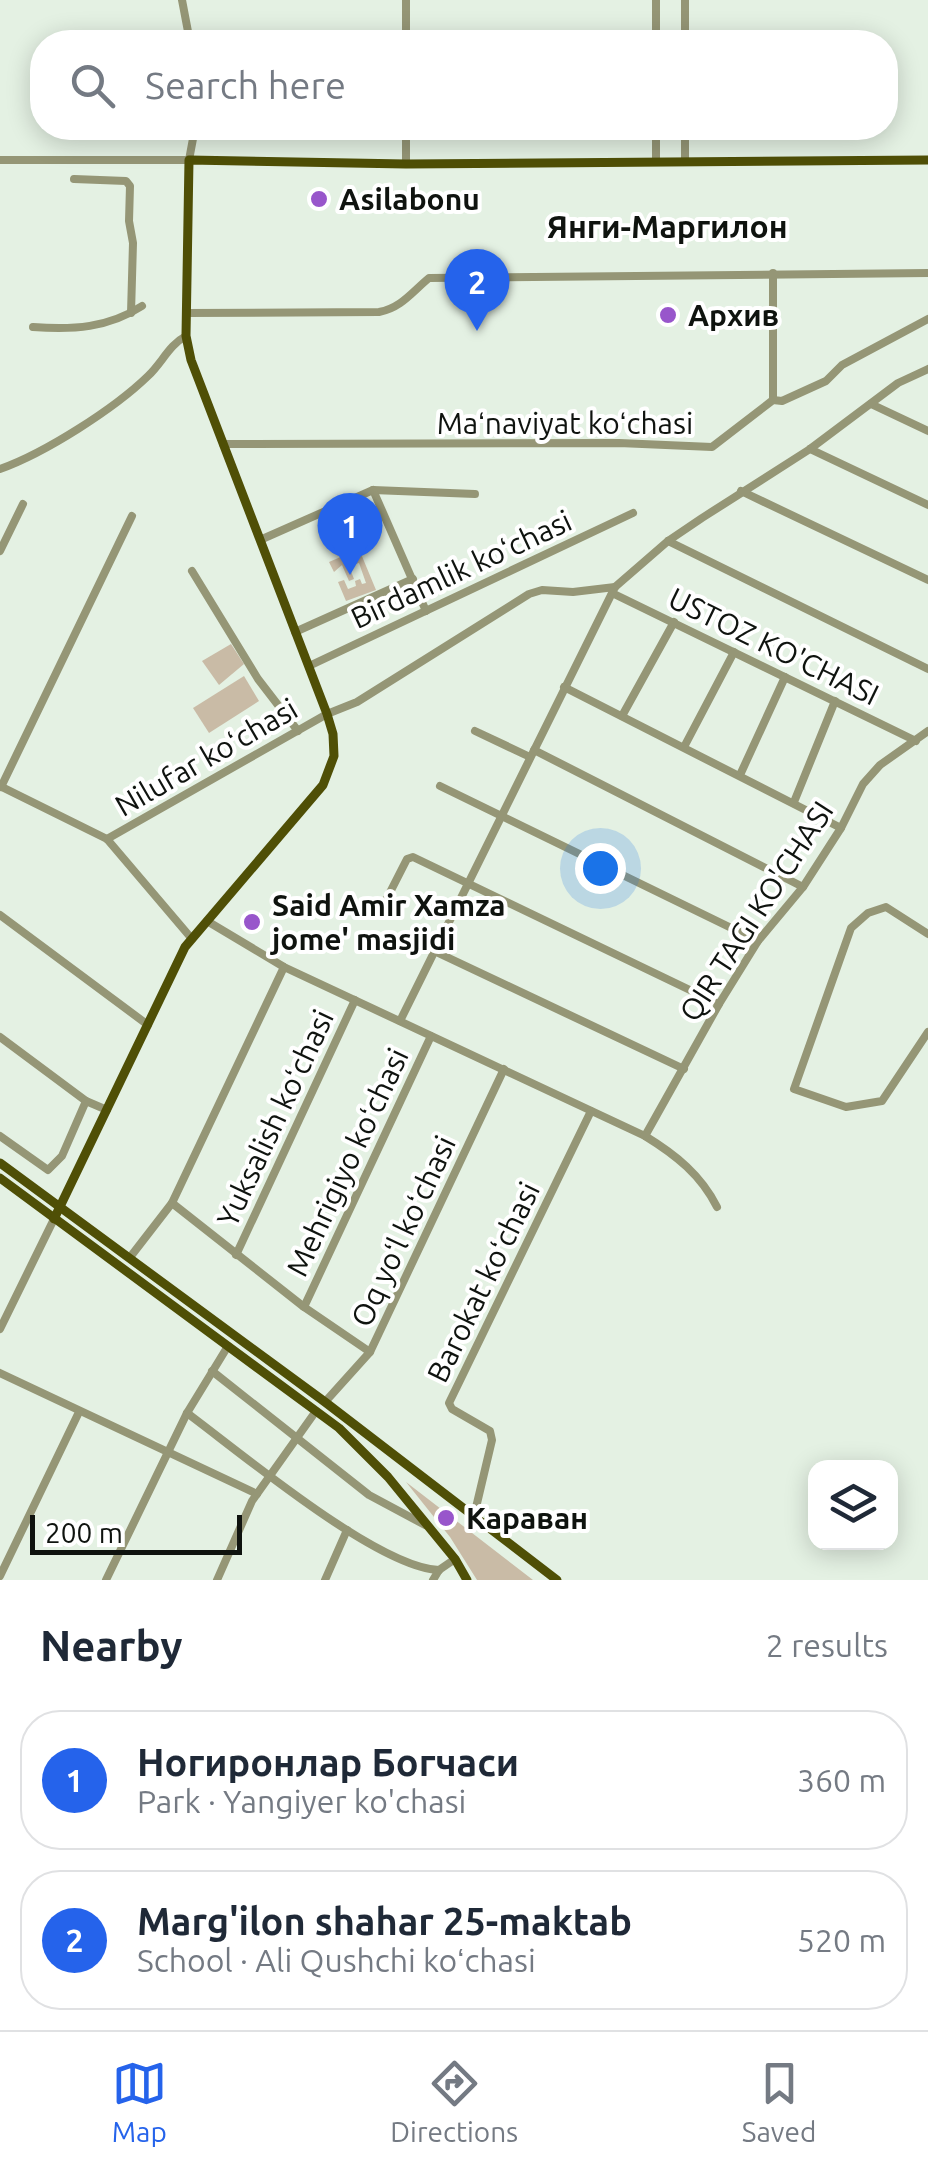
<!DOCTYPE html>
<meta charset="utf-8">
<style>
body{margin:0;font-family:Ubuntu,sans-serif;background:#f2f2f3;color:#1f2937}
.controls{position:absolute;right:30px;bottom:30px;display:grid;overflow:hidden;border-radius:20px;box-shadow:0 5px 25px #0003}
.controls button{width:90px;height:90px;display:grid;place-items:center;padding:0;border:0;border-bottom:2px solid #e0e1e3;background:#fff;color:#1f2937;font:50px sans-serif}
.scale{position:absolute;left:30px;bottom:25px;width:212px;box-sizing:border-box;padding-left:10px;border:5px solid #0f130f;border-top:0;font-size:28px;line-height:35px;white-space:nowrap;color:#0f130f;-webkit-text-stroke:8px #fff;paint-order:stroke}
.you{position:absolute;left:600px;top:868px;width:35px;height:35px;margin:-25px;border:8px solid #fff;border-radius:50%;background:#1a73e8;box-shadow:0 0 0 15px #1a73e833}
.badge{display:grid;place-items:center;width:65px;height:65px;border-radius:50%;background:#2563eb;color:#fff;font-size:32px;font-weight:700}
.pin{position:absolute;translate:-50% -82px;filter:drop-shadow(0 2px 5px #0008)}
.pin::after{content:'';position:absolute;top:52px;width:35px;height:30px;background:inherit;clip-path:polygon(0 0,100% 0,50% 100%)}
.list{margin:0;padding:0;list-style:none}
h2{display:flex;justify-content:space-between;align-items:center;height:130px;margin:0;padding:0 40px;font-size:42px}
h2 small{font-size:32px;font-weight:400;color:#747a83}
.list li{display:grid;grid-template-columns:65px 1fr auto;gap:30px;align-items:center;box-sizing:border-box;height:140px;margin:0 20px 20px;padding:0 20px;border:2px solid #e0e1e3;border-radius:40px}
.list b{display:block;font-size:38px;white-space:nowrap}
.list p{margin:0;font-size:32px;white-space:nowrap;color:#747a83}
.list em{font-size:32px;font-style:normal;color:#747a83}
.icon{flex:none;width:55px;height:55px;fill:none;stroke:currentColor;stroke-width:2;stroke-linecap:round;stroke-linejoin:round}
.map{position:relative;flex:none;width:928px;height:1580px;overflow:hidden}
.search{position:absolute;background:#fff;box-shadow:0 5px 25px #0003;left:30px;right:30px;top:30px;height:110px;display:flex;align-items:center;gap:25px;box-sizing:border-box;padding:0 35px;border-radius:40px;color:#747a83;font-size:38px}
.sheet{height:450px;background:#fff}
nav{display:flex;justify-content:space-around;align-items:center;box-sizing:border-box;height:140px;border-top:2px solid #e0e1e3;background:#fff;font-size:28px;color:#747a83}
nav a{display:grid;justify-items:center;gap:5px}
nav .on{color:#2563eb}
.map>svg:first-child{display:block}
.green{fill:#c9bba6}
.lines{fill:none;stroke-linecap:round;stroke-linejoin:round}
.minor{stroke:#959676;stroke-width:8}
.major{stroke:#4f4f06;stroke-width:9}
.poi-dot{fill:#9856cb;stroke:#fff;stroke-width:4}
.labels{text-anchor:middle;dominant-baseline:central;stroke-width:8;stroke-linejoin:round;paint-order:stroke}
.poi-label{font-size:30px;font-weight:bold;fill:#0f130f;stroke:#fff;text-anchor:start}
.street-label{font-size:30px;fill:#0f130f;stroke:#fff}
.neighbourhood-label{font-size:32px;font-weight:bold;fill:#0f130f;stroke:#fff}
</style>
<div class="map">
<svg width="928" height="1580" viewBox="0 0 928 1580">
<rect width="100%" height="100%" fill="#e4f1e3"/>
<g class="green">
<polygon points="359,549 376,590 346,601 338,582 344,580 348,589 356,586 355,581 360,579 362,584 366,583 359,563 349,566 354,579 349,581 342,565 334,572 329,562"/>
<polygon points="231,644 244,664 219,685 202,661"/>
<polygon points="244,676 259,701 209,733 193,708"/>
<polygon points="406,1482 533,1580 477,1580 450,1537"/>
</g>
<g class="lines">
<g class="minor">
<polyline points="182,0 190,42"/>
<polyline points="406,0 406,42"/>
<polyline points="656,0 656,42"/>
<polyline points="685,0 685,42"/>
<polyline points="406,128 406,164"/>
<polyline points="685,128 685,162"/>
<polyline points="0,160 189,160 195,128"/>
<polyline points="656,162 656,128"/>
<polyline points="74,179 126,181 130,186 129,221 133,243 131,313"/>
<polyline points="773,273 773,400"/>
<path d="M186 313 379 312C401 308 412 292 429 278L928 273"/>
<path d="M33 327C73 330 108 328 142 306"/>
<polyline points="871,404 928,431"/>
<polyline points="223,444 619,443 712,447 773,400 782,401 826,381 842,365 928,319"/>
<polyline points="810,449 928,505"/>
<path d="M0 469C45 453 114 409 148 376 162 363 169 345 186 336"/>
<polyline points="373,490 475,494"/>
<polyline points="741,491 928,580"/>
<polyline points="260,540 373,490 426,611"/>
<polyline points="668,541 928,669"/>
<polyline points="0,551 23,504"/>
<polyline points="192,571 258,679 298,731"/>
<polyline points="612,593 916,741"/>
<polyline points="295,632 413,579"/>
<polyline points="309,666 633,513"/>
<polyline points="564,687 841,828"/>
<polyline points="622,716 674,622"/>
<polyline points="475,731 530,757"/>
<polyline points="684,747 734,652"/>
<polyline points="534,750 803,887"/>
<polyline points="740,775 785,677"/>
<polyline points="0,786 107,839 192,939"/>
<polyline points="440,786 758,941"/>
<polyline points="1,787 132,516"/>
<polyline points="794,802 835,701"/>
<polyline points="107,839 327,714 357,702 529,594 542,590 573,592 615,587"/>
<polyline points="381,910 407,859 413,857 719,1004"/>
<polyline points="0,915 148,1025"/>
<path d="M207 921 284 967 645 1136C676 1155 701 1175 717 1207"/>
<polyline points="928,934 886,907 868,913 851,928 794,1089 846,1107 882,1101 928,1032"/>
<polyline points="434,951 684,1069"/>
<polyline points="400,1021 615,587 668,541 702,518 810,449 898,383 928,369"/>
<polyline points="0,1037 86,1101 107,1110"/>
<polyline points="0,1136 48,1170 62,1156 86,1101"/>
<polyline points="645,1136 719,1004 758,941 803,887 841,828 863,784 880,765 928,731"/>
<polyline points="172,1203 304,1307 370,1352"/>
<polyline points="236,1255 355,1000"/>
<polyline points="131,1256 172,1203 284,967"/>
<polyline points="304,1307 431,1036"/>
<polyline points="0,1329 54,1219"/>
<polyline points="212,1371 369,1495 425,1525"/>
<polyline points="0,1373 257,1494"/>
<polyline points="325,1402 370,1352 504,1069"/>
<path d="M187 1413C241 1453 378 1568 439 1570"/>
<polyline points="474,1516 492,1440 490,1431 452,1409 449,1403 591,1111"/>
<polyline points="0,1576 79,1412"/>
<polyline points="106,1580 187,1413 228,1346"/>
<polyline points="217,1580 252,1501 316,1411"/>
<polyline points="325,1580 347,1530"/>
<polyline points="433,1580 439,1570 455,1559"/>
</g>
<g class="major">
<polyline points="0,1163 325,1402 557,1580"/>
<polyline points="0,1178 339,1428 388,1477 455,1559 467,1580"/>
<polyline points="54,1219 185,947 323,785 334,756 333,734 327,714 191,360 186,336 189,160 406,164 928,160"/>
</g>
</g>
<g class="poi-dot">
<circle cx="319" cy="199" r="10"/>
<circle cx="668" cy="315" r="10"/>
<circle cx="252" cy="922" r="10"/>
<circle cx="446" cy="1518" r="10"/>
</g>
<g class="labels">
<g class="poi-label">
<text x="339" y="199">Asilabonu</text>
<text x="688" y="315">Архив</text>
<text x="272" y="905">Said Amir Xamza<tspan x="272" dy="34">jome' masjidi</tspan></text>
<text x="466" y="1518">Караван</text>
</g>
<g class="street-label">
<text x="565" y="423">Maʻnaviyat koʻchasi</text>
<text transform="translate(461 569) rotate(-25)">Birdamlik koʻchasi</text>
<text transform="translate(774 646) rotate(26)">USTOZ KO'CHASI</text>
<text transform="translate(206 757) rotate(-30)">Nilufar koʻchasi</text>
<text transform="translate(756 911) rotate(-57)">QIR TAGI KO'CHASI</text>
<text transform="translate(275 1118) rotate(-65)">Yuksalish koʻchasi</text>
<text transform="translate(347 1162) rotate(-65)">Mehrigiyo koʻchasi</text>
<text transform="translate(403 1231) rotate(-65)">Oq yoʻl koʻchasi</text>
<text transform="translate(483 1282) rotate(-64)">Barokat koʻchasi</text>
</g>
<g class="neighbourhood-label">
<text x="667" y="226">Янги-Маргилон</text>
</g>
</g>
</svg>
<div class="controls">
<button><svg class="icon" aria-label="layers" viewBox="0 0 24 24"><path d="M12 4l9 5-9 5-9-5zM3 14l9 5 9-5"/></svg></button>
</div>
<div class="scale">200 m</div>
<div class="you"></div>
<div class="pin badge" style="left:350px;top:575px">1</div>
<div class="pin badge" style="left:477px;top:331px">2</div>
<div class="search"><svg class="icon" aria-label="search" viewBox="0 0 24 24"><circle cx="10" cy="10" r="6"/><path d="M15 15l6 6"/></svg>Search here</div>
</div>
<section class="sheet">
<h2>Nearby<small>2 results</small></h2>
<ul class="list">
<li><span class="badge">1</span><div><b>Ногиронлар Богчаси</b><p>Park · Yangiyer ko'chasi</p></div><em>360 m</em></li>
<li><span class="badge">2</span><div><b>Marg'ilon shahar 25-maktab</b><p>School · Ali Qushchi koʻchasi</p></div><em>520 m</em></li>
</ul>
</section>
<nav>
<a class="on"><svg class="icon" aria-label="map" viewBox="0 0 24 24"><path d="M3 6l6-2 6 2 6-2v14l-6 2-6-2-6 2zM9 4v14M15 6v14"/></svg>Map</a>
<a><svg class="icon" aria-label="directions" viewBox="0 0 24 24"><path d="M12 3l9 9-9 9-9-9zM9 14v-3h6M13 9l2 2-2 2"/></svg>Directions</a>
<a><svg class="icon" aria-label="saved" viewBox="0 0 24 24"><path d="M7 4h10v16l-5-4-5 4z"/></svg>Saved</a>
</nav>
